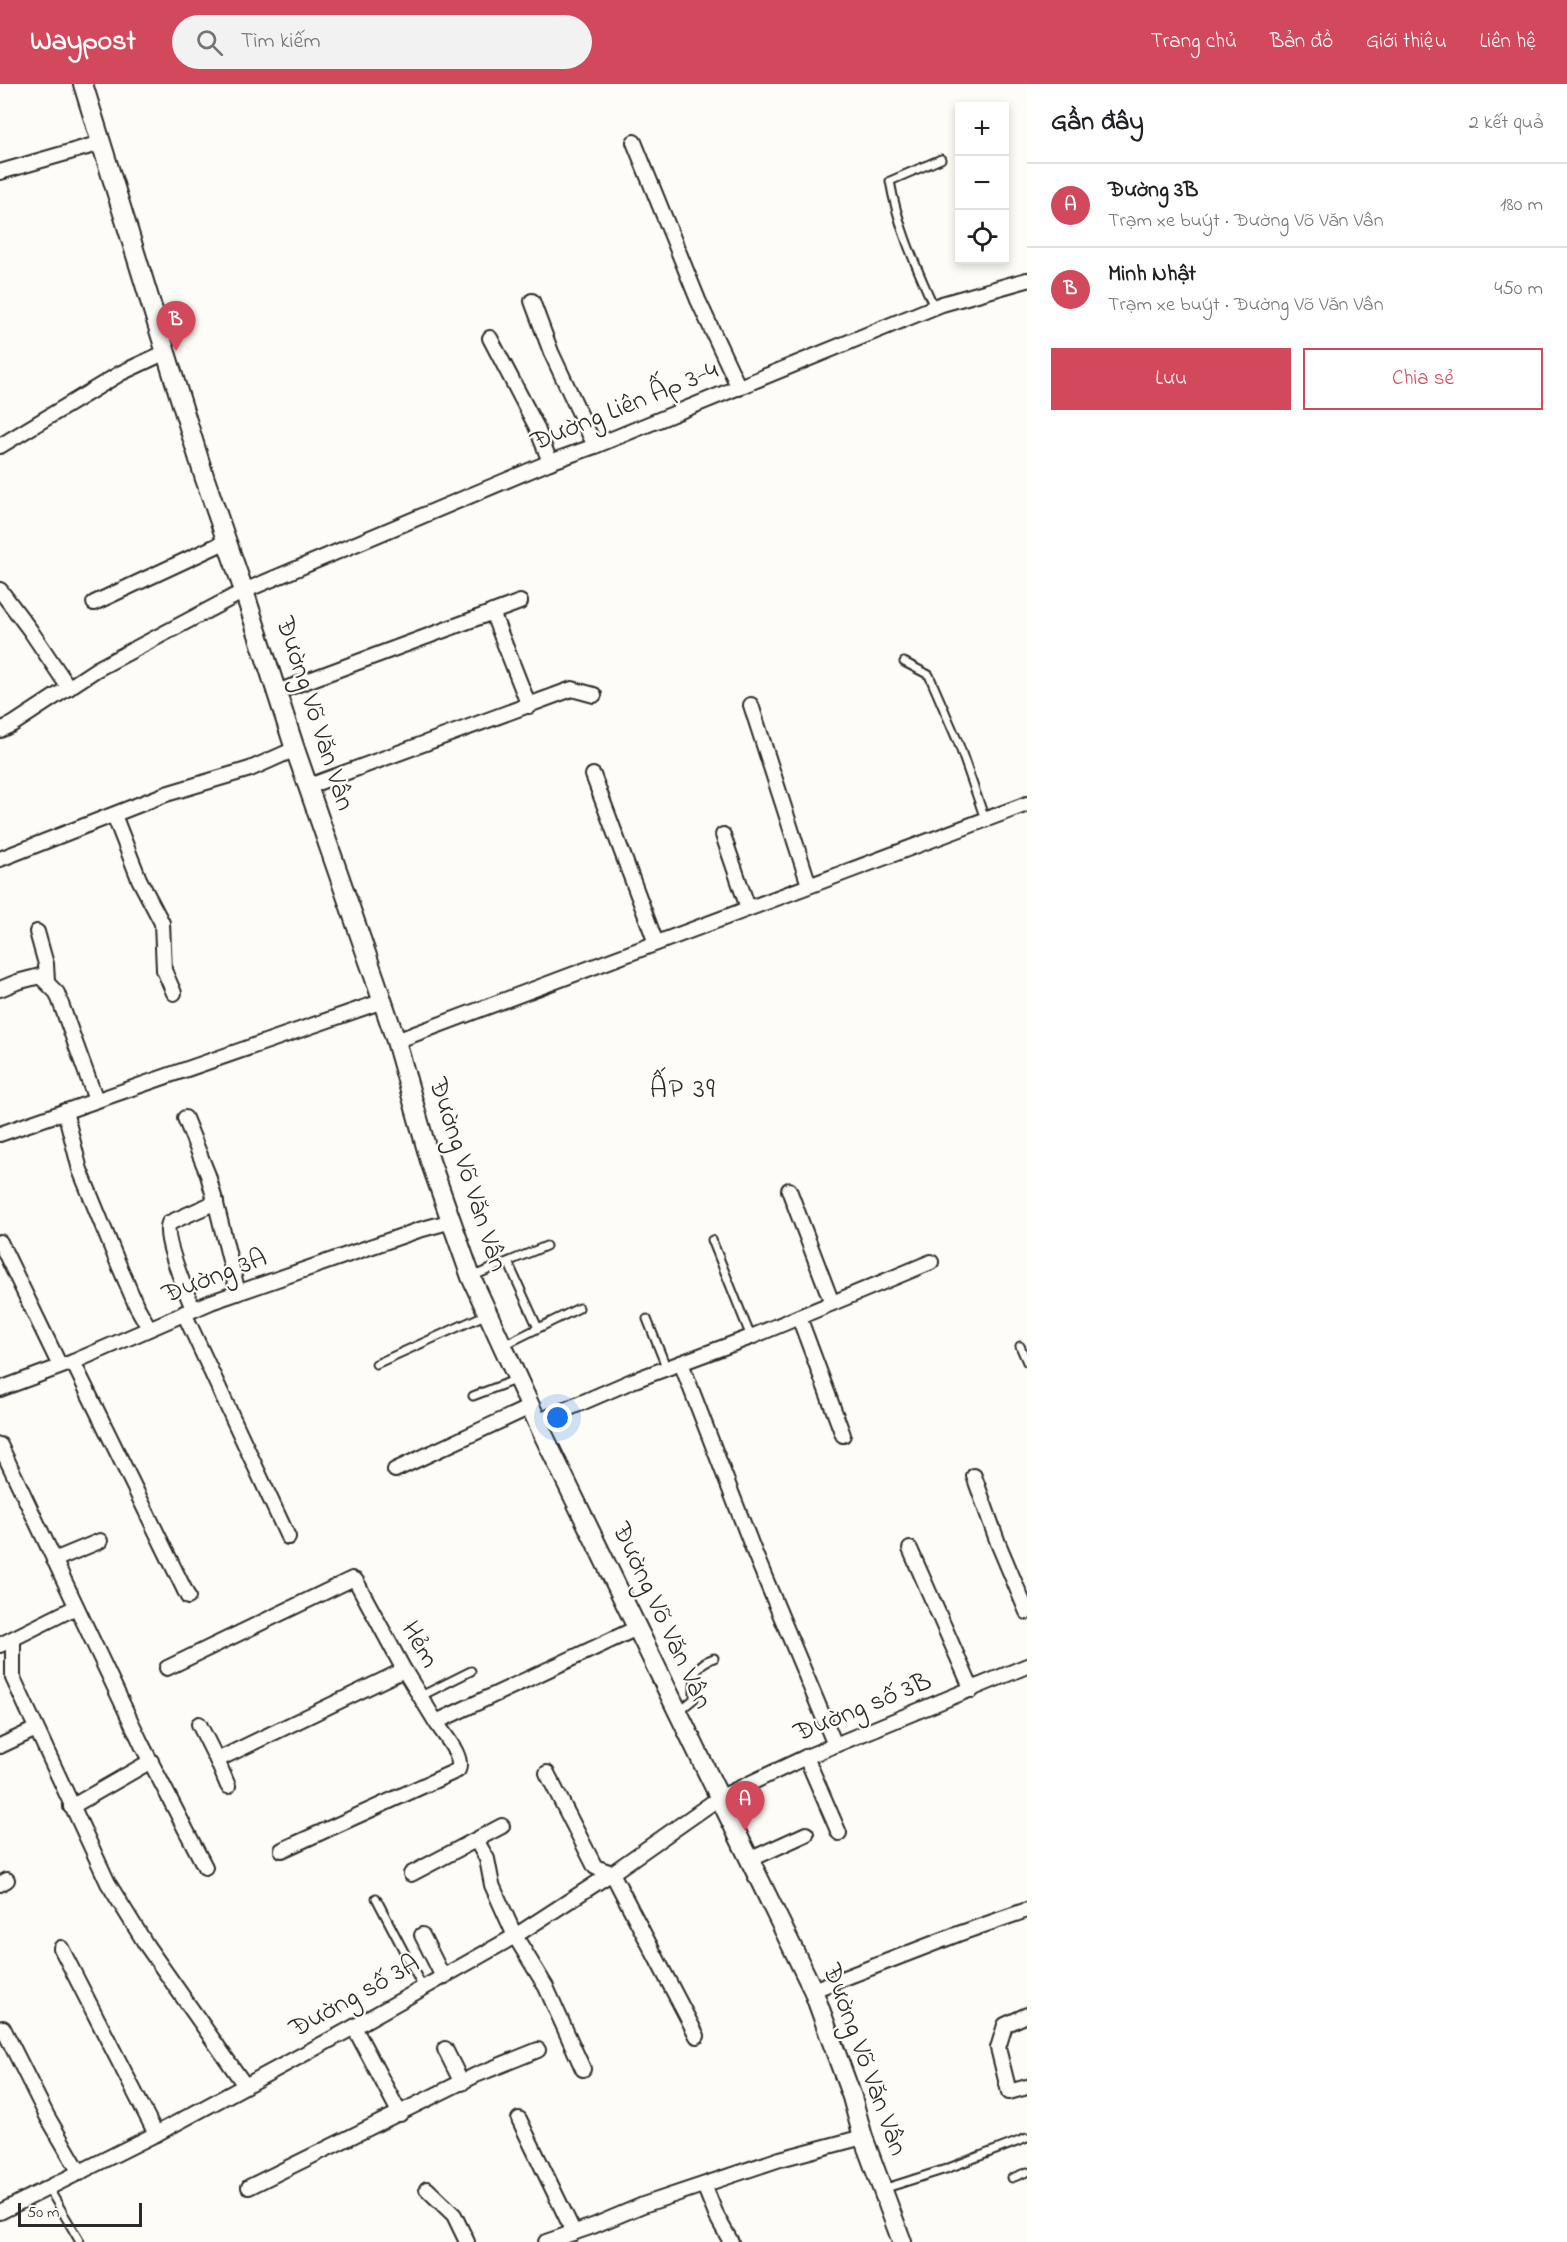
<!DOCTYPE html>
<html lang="vi">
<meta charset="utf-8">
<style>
body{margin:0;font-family:"Indie Flower",sans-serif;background:#f2f2f2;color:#202124}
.controls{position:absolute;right:18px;top:18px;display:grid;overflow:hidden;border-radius:0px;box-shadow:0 3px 9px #0003}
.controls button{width:54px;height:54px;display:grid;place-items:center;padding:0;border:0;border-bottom:2px solid #e0e0e0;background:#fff;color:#202124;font:30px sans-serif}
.scale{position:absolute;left:18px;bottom:15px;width:124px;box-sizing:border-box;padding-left:6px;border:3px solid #2b2b2b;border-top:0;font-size:16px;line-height:21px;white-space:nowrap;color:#2b2b2b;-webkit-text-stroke:4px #fdfcf7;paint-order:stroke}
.you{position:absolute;left:558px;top:1334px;width:21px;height:21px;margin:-15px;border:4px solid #fff;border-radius:50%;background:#1a73e8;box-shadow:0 0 0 9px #1a73e833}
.badge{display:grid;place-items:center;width:39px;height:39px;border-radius:50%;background:#d1495b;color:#fff;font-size:20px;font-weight:700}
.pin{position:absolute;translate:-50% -50px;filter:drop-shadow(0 2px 3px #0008)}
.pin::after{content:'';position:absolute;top:32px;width:21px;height:18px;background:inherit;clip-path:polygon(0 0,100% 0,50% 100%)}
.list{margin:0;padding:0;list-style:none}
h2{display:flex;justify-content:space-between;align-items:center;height:78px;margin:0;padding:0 24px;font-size:26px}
h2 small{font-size:20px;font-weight:400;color:#757577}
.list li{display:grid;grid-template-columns:39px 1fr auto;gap:18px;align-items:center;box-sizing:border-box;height:84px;padding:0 24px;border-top:2px solid #e0e0e0}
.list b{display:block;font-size:22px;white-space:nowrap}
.list p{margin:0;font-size:20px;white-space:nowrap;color:#757577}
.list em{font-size:20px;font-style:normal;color:#757577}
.actions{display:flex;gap:12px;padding:18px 24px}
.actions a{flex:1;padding:14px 0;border:2px solid #d1495b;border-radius:0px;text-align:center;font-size:21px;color:#d1495b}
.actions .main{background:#d1495b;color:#fff}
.icon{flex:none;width:33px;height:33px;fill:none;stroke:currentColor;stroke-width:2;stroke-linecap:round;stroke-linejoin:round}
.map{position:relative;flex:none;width:1027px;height:2158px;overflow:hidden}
header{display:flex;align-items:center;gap:36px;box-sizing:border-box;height:84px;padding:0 30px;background:#d1495b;color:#fff}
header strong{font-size:28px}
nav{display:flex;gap:33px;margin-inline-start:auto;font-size:21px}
.search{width:420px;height:54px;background:#f2f2f2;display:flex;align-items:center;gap:15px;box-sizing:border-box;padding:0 21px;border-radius:33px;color:#757577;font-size:22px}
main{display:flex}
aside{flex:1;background:#fff}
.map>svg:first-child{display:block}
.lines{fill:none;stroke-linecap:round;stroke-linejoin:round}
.service-casing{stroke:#2b2b2b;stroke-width:11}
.minor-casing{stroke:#2b2b2b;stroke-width:18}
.tertiary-casing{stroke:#2b2b2b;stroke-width:22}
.service{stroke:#fdfcf7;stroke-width:7}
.minor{stroke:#fdfcf7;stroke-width:14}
.tertiary{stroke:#fdfcf7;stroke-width:18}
.labels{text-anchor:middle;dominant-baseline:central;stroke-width:4.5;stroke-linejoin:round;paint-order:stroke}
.street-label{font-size:27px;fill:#2b2b2b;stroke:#fdfcf7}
.neighbourhood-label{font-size:28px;letter-spacing:1.5px;fill:#2b2b2b;stroke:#fdfcf7}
</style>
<header>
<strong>Waypost</strong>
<div class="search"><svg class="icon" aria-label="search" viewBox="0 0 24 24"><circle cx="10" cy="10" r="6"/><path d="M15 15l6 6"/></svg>Tìm kiếm</div>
<nav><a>Trang chủ</a><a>Bản đồ</a><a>Giới thiệu</a><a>Liên hệ</a></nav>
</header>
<main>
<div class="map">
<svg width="1027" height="2158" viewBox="0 0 1027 2158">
<rect width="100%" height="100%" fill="#fdfcf7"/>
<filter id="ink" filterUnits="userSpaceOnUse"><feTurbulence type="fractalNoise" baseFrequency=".0167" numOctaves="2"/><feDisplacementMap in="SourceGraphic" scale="12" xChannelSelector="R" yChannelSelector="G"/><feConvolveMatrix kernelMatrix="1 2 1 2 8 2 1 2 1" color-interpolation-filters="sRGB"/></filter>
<g filter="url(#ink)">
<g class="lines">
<defs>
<g id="service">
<path d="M934 223C915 180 898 143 890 97L941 75"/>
<polyline points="904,578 929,591 958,658 985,735"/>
<polyline points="712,1156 751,1253"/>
<polyline points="508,1178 538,1244"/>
<polyline points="471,1193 546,1162"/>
<polyline points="647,1235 667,1285"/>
<polyline points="504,1261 579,1224"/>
<polyline points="1020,1262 1027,1278"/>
<polyline points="376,1280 487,1230"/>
<polyline points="473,1312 515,1296"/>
<polyline points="421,1612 471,1587"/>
<path d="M679 1627 694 1615C694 1595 692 1581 714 1574"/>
<polyline points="376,1814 423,1904"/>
<polyline points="1012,2094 1027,2088"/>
<polyline points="49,2105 80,2158"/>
<polyline points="883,2105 946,2085 1027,2054"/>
</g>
<g id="minor">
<polyline points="634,58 698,216 739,304"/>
<polyline points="0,88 101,59"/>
<polyline points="532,217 551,268 595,362"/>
<polyline points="490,254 536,342 550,378"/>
<polyline points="0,362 121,289 166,268"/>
<polyline points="0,506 30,546 69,604"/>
<polyline points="94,519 227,457"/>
<polyline points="492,528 529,622"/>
<polyline points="277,608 520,518"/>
<polyline points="751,621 809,801"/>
<polyline points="0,646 13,640 97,585 244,507 550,378 595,362 942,220 1027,196"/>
<polyline points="593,691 656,859"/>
<polyline points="309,702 572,605 594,611"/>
<polyline points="114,731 139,795 162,839 164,886 174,909"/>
<polyline points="723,751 748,824"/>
<polyline points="0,775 166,710 250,685 295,665"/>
<polyline points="37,848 46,880 47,897"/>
<polyline points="0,905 17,898 40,892 57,909 96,1016"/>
<polyline points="396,957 1027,720"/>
<polyline points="65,1027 80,1086 115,1172 136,1221 149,1244"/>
<polyline points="185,1034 208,1091 216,1120 238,1209"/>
<polyline points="0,1050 383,917"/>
<polyline points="789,1106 832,1219"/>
<polyline points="0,1158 60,1282"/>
<path d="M193 1225C187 1209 162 1153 169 1139L216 1118"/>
<polyline points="184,1229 288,1453"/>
<polyline points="799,1233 843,1351"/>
<polyline points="73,1278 188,1513"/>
<polyline points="681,1279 755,1470 835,1661"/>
<polyline points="0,1305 73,1278 211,1218 419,1146 452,1137"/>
<polyline points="537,1338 632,1297 751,1253 931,1178"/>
<polyline points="0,1361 142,1661 205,1783"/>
<polyline points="395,1386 530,1323"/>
<polyline points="974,1392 998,1459 1027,1528"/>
<polyline points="910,1465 972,1606"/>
<polyline points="54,1476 100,1457"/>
<polyline points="13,1555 13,1594 108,1799 147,1862 244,2000"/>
<polyline points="0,1561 76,1523"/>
<polyline points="167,1584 352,1495 356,1497 404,1586 436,1638 637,1544"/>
<polyline points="199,1640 217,1676 228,1702"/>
<polyline points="0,1662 36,1645"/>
<polyline points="806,1673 839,1749"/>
<polyline points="217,1676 404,1586"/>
<polyline points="547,1689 595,1783 612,1789 697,1952"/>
<polyline points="71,1723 151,1677"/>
<polyline points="476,1756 487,1775 492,1801 515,1852 546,1903 583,1985"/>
<path d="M282 1766 458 1686C464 1672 443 1650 436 1638"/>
<polyline points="749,1776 806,1750"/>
<polyline points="411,1790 502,1742"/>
<polyline points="0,1800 7,1796"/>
<polyline points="422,1851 443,1893"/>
<polyline points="61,1864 156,2050"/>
<polyline points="813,1906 958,1850 1027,1826"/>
<polyline points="1027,1931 1005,1941 998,1964 1009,2008 1027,2003"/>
<polyline points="354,1943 400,2030"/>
<polyline points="3,1944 47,2032 80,2089"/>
<polyline points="445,1965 462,1999"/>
<polyline points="519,2035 574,2149"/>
<polyline points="704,2101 717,2133 731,2158"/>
<polyline points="249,2103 476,1991 538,1966"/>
<polyline points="427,2105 454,2131 467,2158"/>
<polyline points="0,2128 156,2050 354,1943 515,1852 612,1789 719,1714 806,1673 1027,1582"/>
<polyline points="546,2158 593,2142 643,2121 780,2075 863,2053"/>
</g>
<polyline id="tertiary" points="83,0 205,395 244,507 295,665 375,895 396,957 430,1077 471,1193 542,1348 813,1906 852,2013 863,2053 902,2158"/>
</defs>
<use href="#service" class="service-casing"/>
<use href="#minor" class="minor-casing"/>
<use href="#tertiary" class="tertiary-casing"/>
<use href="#service" class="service"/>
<use href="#minor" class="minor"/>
<use href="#tertiary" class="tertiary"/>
</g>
</g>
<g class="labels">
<g class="street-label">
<text transform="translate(625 323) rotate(-22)">Đường Liên Ấp 3-4</text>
<text transform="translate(314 630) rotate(72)">Đường Võ Văn Vân</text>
<text transform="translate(467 1091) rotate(72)">Đường Võ Văn Vân</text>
<text transform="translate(215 1193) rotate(-21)">Đường 3A</text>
<text transform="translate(661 1532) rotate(65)">Đường Võ Văn Vân</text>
<text transform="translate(419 1561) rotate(60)">Hẻm</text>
<text transform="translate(863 1624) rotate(-22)">Đường số 3B</text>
<text transform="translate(355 1913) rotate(-29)">Đường số 3A</text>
<text transform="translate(864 1976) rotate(70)">Đường Võ Văn Vân</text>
</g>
<g class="neighbourhood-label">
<text x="683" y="1006">ẤP 39</text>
</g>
</g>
</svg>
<div class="controls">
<button>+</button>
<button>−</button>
<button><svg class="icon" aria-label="locate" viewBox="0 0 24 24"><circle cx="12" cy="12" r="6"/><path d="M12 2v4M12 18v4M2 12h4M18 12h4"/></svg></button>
</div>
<div class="scale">50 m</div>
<div class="you"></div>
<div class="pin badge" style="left:745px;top:1747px">A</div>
<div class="pin badge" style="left:176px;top:267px">B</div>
</div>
<aside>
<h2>Gần đây<small>2 kết quả</small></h2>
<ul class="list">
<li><span class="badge">A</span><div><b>Đường 3B</b><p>Trạm xe buýt · Đường Võ Văn Vân</p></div><em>180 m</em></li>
<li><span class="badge">B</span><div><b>Minh Nhật</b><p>Trạm xe buýt · Đường Võ Văn Vân</p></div><em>450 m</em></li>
</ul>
<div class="actions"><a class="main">Lưu</a><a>Chia sẻ</a></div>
</aside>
</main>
